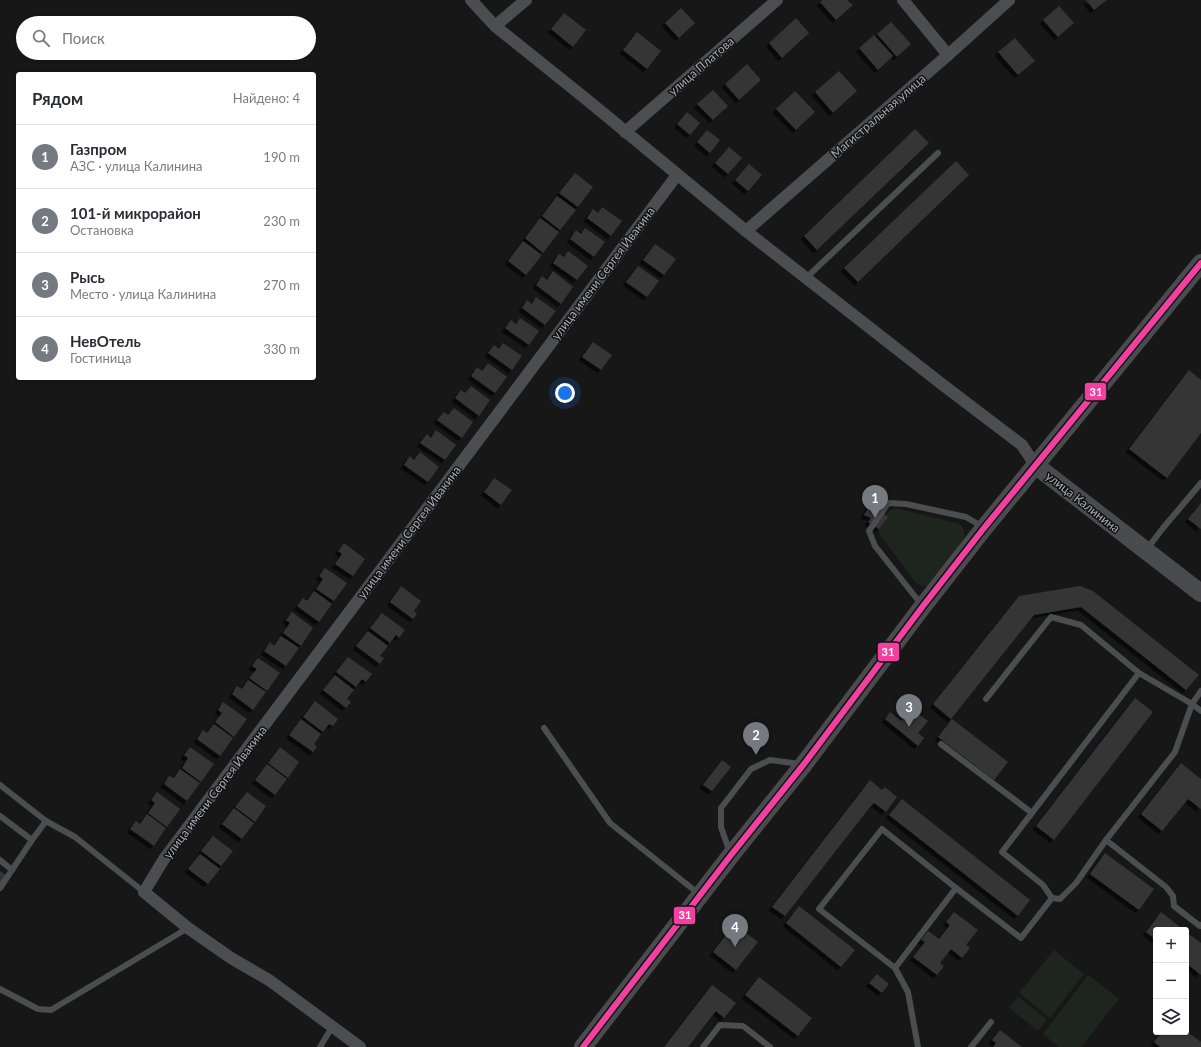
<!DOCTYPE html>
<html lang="ru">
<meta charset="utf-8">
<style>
body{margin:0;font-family:Lato,sans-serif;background:#f7f7f7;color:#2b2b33}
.controls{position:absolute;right:12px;bottom:12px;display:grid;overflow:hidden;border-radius:4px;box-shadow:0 1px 3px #0004}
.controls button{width:36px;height:36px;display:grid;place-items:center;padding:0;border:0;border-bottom:1px solid #e1e1e2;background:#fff;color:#2b2b33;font:20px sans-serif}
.you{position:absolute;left:565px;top:393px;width:14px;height:14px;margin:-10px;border:3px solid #fff;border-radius:50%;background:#1a73e8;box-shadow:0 0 0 6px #1a73e833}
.badge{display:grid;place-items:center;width:26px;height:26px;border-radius:50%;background:#757980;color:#fff;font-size:13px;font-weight:700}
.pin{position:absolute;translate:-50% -33px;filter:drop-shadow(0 1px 2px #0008)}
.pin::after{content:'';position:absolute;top:21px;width:14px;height:12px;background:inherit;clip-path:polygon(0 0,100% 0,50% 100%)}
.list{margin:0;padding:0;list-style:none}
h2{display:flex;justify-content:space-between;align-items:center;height:52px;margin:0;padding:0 16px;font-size:17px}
h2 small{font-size:13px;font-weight:400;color:#7c7c81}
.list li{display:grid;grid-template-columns:26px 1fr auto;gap:12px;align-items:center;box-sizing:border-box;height:64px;padding:0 16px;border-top:1px solid #e1e1e2}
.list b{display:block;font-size:15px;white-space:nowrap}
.list p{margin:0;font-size:13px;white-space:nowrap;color:#7c7c81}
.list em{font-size:13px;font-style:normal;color:#7c7c81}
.icon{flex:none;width:22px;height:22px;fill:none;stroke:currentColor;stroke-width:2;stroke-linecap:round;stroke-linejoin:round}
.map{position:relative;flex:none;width:1201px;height:1047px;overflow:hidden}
.search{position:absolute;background:#fff;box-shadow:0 1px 3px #0004;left:16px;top:16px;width:300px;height:44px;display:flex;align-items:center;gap:10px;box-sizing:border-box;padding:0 14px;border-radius:22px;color:#7c7c81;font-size:15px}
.panel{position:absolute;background:#fff;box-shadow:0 1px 3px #0004;left:16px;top:72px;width:300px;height:308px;border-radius:4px}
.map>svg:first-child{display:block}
.green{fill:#1d251e}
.building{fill:#353536;filter:url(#shadow)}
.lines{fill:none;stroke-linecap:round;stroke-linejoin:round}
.lane{stroke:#4b4d50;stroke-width:6}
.street{stroke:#4b4d50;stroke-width:12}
.secondary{stroke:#4a4b4f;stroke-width:18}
.bus-1-casing{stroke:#111113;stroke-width:9}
.bus-1{stroke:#f240a1;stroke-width:6}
.labels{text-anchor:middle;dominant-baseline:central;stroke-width:3;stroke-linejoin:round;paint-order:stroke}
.street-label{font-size:12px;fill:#a8aeb9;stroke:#111113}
.line-badge{stroke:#111113;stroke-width:1.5}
.badge-label{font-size:11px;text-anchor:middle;font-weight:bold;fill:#fff}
</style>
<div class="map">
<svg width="1201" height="1047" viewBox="0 0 1201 1047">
<defs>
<filter id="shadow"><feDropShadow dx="-3.5" dy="3.5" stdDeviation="0" flood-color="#0009"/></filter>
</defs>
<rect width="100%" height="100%" fill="#171717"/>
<g class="green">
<path d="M896 508 960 524C964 529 965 532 964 539L929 585C923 587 921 586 916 583L880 535 878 528C882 520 886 510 896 508Z"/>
<polygon points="1054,950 1084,974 1050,1018 1019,993"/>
<polygon points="1088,975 1119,999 1081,1047 1059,1047 1043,1034"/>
<polygon points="1018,996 1047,1020 1038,1031 1009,1008"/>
</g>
<g class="building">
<polygon points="823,0 847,0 853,5 836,20 820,2"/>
<polygon points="1086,0 1107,0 1094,10"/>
<polygon points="1059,6 1074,23 1058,37 1043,20"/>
<polygon points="681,8 695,23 679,38 665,23"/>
<polygon points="564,13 586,30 573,47 551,29"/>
<polygon points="796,18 809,33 782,58 769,43"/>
<polygon points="891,22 911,44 897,57 877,34"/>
<polygon points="637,32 661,51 647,69 623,50"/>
<polygon points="874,35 893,56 878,70 859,48"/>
<polygon points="1015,38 1035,61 1018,75 998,52"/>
<polygon points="747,64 761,80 739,100 725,84"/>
<polygon points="839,71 857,91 833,113 815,92"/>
<polygon points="713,90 728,106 713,120 697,104"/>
<polygon points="795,91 815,112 796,130 776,109"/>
<polygon points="687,112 700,123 690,135 677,124"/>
<polygon points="915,129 929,143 817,250 804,236"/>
<polygon points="707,130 720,140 710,153 697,142"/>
<polygon points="729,147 742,158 728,174 715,163"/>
<polygon points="956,161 969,175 858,282 844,268"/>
<polygon points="749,164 762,175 748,191 735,180"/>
<polygon points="575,173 593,187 578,207 559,193"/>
<polygon points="557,196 576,210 560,230 542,216"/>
<polygon points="602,207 622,221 611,236 587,218 593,209 598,213"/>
<polygon points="540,218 559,232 543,253 525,238"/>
<polygon points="585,228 605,242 594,257 570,239 576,230 581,234"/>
<polygon points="523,241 542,255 526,275 508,261"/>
<polygon points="655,244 676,259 664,275 643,260"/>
<polygon points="568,251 588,266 577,280 553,263 559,254 564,257"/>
<polygon points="638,266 659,281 647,297 626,282"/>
<polygon points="553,271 573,287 561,304 536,285 542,276 547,280"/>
<polygon points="536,297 556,311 545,325 522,308 527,300 532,304"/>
<polygon points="520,318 539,331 529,345 505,328 511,320 516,324"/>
<polygon points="593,342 612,355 601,370 582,357"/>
<polygon points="503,343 522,356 512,370 488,353 494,345 499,349"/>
<polygon points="488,363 507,377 495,393 471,376 477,367 482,371"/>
<polygon points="1189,370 1201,380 1201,433 1167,478 1129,449"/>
<polygon points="471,386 490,400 479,416 455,398 461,390 465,393"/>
<polygon points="454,408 473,422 462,438 437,420 444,412 448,415"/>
<polygon points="436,430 456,445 445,460 420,443 427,434 431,438"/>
<polygon points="420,452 439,467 428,482 404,465 410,456 414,460"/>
<polygon points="494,478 512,490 501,505 484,492"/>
<polygon points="873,500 879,504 873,514 877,509 888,517 879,529 868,522 871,518 864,515"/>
<polygon points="1201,503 1201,529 1188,519"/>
<polygon points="344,543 365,559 353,576 335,564 342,554 338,551"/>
<polygon points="325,568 347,583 334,601 316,589 323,579 319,576"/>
<polygon points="401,586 421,601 414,611 417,614 413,619 390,602"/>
<polygon points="1080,586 1093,591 1199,675 1186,690 1081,607 1034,615 951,719 933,704 1019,596"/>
<polygon points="314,591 332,604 319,622 297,606 303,598 307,601"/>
<polygon points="292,612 313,628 301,646 283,633 290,623 286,620"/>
<polygon points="382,613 405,630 399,638 396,635 390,643 370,628"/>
<polygon points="368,631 388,646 380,656 384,658 380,664 356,646"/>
<polygon points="281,636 299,648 286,666 264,651 270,642 274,646"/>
<polygon points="348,657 372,674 366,682 362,679 356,687 336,672"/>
<polygon points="258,658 280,673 267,691 249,678 257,669 252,666"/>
<polygon points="335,675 354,690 347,699 351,702 346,708 323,690"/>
<polygon points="248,680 266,692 253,710 232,694 237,686 242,689"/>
<polygon points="1135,698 1153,712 1054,840 1036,826"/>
<polygon points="315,701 338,719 333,726 329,724 323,732 303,717"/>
<polygon points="223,702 247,719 234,737 215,722 222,713 218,710"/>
<polygon points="911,708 928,721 918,733 924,738 918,746 885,719 890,712 901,721"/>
<polygon points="301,719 321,734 314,744 317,747 313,752 289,735"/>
<polygon points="952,719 1008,762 994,780 938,737"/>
<polygon points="214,724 233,738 220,756 197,739 203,730 207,733"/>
<polygon points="190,747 214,764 201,782 182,768 188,758 184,755"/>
<polygon points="280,747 299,762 288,778 268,763"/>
<polygon points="722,760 731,767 712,791 703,785"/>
<polygon points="1181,763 1201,779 1201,809 1188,799 1162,831 1141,814"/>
<polygon points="267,764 287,779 275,795 255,780"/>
<polygon points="180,769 200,783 187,801 164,784 169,776 174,778"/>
<polygon points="870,780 882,790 885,787 897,797 886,812 874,803 870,807 785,916 772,907"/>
<polygon points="157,792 180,809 167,827 148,813 155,803 151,800"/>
<polygon points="247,792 266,806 255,822 235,807"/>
<polygon points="902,799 1030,900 1018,916 889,815"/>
<polygon points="234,808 254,823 242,839 222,824"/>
<polygon points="147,814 166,828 154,846 130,829 136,821 140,824"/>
<polygon points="213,836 233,851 221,866 201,851"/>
<polygon points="1105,853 1154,889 1139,910 1090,874"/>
<polygon points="200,854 220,869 208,884 188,869"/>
<polygon points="0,871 6,875 0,883"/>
<polygon points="799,906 855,950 841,967 786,923"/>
<polygon points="954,912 978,930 966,945 970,948 962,958 951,949 940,963 944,966 937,975 913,957 925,942 921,940 928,931 939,939 950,925 946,922"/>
<polygon points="1161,912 1184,930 1156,930 1156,940 1146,932"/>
<polygon points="734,924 758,942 736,970 713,952"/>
<polygon points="1186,932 1201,943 1201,975 1186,963"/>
<polygon points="877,974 889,984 882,993 869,983"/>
<polygon points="759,977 812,1018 798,1036 745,995"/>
<polygon points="712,985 736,1003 724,1018 716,1011 688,1047 664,1047"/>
<polygon points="1000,1030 1022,1047 993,1047 996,1043 992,1040"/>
<polygon points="1186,1031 1201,1042 1201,1047 1160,1047 1154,1042 1162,1032 1186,1032"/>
</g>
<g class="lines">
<g class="lane">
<polyline points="806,278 938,153"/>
<polyline points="1147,549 1163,528 1201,483"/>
<polyline points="921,604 875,546 869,531 888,503 906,504 966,517 983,527"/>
<polyline points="1201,691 1192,704 1201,711"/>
<polyline points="986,699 1051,617 1081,625 1139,673 1192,704 1175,752 1106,840 1076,883 1060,899 1052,898 1043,885 1002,852 1139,673"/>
<polyline points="544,728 610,823 699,894"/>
<polyline points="941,744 1032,813"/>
<polyline points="0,785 46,821 32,840 0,888"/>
<polyline points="0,816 32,840"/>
<polyline points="46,821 75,837 144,892"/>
<polyline points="1106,840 1166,887 1173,896 1174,906 1200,926 1201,925"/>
<polyline points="730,853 721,827 721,808 751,769 770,760 800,764"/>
<polyline points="0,860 12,870"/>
<polyline points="956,888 1021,938 1052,898"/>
<polyline points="895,968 819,909 882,829 956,888 895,968 908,992 918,1047"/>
<polyline points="0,989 38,1009 51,1010 188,928"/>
<polyline points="320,1047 332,1027"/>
<polyline points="703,1047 720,1025 743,1026 770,1047"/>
<polyline points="971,1047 991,1022"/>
</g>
<g class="street">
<polyline points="471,0 495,26 586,99 746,231 943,385 1022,445 1035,465"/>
<polyline points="903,0 948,55"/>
<polyline points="495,26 526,0"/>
<polyline points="625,132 777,0"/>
<polyline points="746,231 948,55 1009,0"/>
<polyline points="360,1047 269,980 231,958 188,928 144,892 164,859 677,175"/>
</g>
<g class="secondary">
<polyline points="1035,465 1201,593"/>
<polyline points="583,1047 731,855 804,764 923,606 984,528 1201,263"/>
</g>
<defs>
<polyline id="bus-1" points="583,1047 731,855 804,764 923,606 984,528 1201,263"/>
</defs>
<use href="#bus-1" class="bus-1-casing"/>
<use href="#bus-1" class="bus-1"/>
</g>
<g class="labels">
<g class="street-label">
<text transform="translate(701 66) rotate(-41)">улица Платова</text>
<text transform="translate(878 116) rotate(-41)">Магистральная улица</text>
<text transform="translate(603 273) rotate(-53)">улица имени Сергея Ивакина</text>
<text transform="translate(1083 502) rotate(38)">улица Калинина</text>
<text transform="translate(409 532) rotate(-53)">улица имени Сергея Ивакина</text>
<text transform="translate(215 792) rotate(-53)">улица имени Сергея Ивакина</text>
</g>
</g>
<g class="line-badge">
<rect x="1084" y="382" width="23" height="19" rx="4" fill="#f240a1"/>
<rect x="877" y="642" width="23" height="20" rx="4" fill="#f240a1"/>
<rect x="673" y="906" width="23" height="19" rx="4" fill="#f240a1"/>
</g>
<g class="badge-label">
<text x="1096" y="396">31</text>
<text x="888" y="656">31</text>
<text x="685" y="919">31</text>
</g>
</svg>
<div class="controls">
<button>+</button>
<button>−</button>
<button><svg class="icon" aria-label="layers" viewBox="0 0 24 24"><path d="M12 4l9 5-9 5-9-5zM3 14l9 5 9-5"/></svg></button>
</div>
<div class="you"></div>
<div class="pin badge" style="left:875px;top:518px">1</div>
<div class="pin badge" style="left:756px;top:755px">2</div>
<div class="pin badge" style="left:909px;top:727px">3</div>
<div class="pin badge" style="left:735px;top:947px">4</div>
<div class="search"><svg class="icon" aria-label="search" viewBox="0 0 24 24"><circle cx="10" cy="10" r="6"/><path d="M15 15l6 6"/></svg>Поиск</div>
<section class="panel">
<h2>Рядом<small>Найдено: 4</small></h2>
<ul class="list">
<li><span class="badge">1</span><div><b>Газпром</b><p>АЗС · улица Калинина</p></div><em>190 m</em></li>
<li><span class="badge">2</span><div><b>101-й микрорайон</b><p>Остановка</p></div><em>230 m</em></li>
<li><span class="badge">3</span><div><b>Рысь</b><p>Место · улица Калинина</p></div><em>270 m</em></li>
<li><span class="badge">4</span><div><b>НевОтель</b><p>Гостиница</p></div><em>330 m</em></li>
</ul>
</section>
</div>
